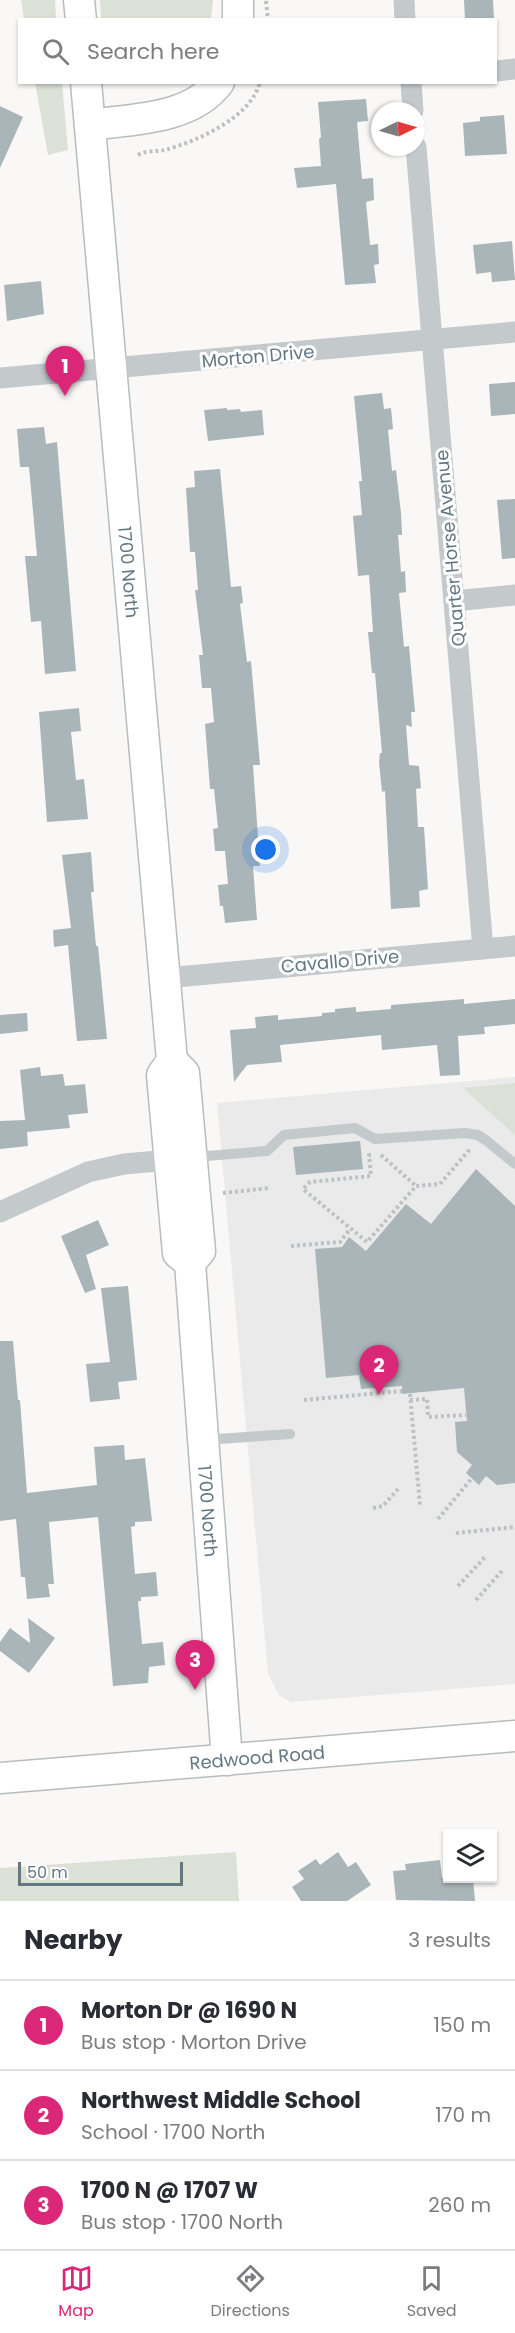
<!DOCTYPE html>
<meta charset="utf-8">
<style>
body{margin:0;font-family:Poppins,sans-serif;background:#f7f7f7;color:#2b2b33}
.controls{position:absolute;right:18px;bottom:18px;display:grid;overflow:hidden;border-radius:0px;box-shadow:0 2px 4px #0004}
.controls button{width:54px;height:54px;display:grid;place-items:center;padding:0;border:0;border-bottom:2px solid #e1e1e2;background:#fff;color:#2b2b33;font:30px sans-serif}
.compass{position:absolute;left:371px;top:102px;width:54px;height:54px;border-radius:50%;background:#fff;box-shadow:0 2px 4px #0004;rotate:85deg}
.scale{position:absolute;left:18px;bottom:15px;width:165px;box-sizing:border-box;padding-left:6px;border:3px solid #637882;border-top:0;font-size:16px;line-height:21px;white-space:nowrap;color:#637882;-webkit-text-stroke:4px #fff;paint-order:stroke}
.you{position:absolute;left:266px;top:850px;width:21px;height:21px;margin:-15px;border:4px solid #fff;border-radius:50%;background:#1a73e8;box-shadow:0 0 0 9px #1a73e833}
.badge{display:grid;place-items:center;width:39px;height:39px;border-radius:50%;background:#db2777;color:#fff;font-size:20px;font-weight:700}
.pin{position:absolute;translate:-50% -50px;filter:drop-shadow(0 2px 3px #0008)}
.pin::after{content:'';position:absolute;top:32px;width:21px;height:18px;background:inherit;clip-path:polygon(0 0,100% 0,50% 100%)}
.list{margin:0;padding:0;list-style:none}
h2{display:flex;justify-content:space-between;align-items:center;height:78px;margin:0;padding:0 24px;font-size:26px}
h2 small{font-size:20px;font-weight:400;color:#7c7c81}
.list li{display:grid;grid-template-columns:39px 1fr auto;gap:18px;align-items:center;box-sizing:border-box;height:90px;padding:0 24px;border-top:2px solid #e1e1e2}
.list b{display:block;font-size:22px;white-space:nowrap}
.list p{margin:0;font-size:20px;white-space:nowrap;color:#7c7c81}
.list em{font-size:20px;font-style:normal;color:#7c7c81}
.icon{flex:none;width:33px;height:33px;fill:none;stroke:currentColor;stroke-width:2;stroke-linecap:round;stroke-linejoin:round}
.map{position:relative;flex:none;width:515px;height:1901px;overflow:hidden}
.search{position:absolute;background:#fff;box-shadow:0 2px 4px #0004;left:18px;right:18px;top:18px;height:66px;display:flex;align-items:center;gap:15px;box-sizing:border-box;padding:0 21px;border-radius:0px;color:#7c7c81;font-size:22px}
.sheet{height:348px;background:#fff}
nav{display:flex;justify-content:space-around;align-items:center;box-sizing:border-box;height:84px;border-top:2px solid #e1e1e2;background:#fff;font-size:16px;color:#7c7c81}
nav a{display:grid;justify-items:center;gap:3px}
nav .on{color:#db2777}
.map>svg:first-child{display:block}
.built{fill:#e9eae9}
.green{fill:#dbe1d7}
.building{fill:#aab5b9}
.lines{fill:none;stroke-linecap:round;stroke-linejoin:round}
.secondary-casing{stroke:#b6bdc0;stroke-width:33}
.path{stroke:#bec1c3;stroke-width:4;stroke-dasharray:3 3;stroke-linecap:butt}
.lane{stroke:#c4c9cc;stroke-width:10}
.street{stroke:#c4c9cc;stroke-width:21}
.secondary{stroke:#fff;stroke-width:30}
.labels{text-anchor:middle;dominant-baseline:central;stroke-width:6;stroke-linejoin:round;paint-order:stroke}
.street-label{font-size:18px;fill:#637882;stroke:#fff}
</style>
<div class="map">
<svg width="515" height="1901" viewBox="0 0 515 1901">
<rect width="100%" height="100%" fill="#f9f8f6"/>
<polygon class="built" points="515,1077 515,1684 291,1702 279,1695 268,1674 217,1103"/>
<g class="green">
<polygon points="21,0 55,0 56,19 24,19"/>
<polygon points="100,0 213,0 211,19 101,20"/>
<polygon points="35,83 62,83 68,150 48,155"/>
<polygon points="515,1083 515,1135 463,1088"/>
<polygon points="236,1852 239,1901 0,1901 0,1868"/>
</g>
<g class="building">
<polygon points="464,0 493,0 494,20 465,20"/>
<polygon points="366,99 368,121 357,122 362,179 373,178 374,200 366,202 370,245 378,244 379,264 374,265 376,283 345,285 336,184 297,188 294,168 321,166 319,139 321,137 318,102"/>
<polygon points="0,106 23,117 0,168"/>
<polygon points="504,115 507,154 465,156 463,123 480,121 480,117"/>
<polygon points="512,241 515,280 492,282 491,272 476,274 473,245"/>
<polygon points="41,281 44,314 7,321 4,285"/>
<polygon points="515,382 515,414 491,416 489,384"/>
<polygon points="382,393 384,409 391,408 393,429 388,430 392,471 396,470 401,513 402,535 398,535 401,572 405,571 406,592 399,593 404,647 409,646 415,712 411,712 412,727 406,725 409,765 419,766 421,788 416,789 418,827 424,827 428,889 419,891 420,907 391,909 385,791 382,792 379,762 380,753 382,753 375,673 372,673 368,632 373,632 369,575 358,576 353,516 362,515 359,481 362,481 354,396"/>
<polygon points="227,408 227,410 240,409 241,412 262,410 264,435 208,441 204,410"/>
<polygon points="44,427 46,444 57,442 76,671 45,674 41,621 31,622 25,556 37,556 29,467 20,467 17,429"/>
<polygon points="220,469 231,587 241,586 243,603 240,604 247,662 251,661 260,765 253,765 260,866 253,866 257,920 225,923 223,906 220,906 218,885 228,884 225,851 215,851 213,829 218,828 214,789 210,789 205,724 214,722 211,688 202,688 199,655 203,655 195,590 198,590 195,552 190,552 186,488 195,487 194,471"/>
<polygon points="515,499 515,558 502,559 497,500"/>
<polygon points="79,708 81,731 71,732 76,780 84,779 88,819 47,822 39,712"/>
<polygon points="91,852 94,892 91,892 96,946 98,946 107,1039 77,1041 68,945 54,947 53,930 71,928 62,855"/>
<polygon points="464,999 464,1004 515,999 515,1024 484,1027 485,1034 458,1036 460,1075 440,1076 437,1045 382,1050 381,1035 280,1045 282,1062 247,1065 234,1082 230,1030 256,1028 255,1017 278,1015 278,1020 322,1016 322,1013 335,1012 335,1009 356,1007 356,1012 391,1009 391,1005"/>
<polygon points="27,1013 28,1031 0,1034 0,1015"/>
<polygon points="40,1067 41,1076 63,1074 65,1086 85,1084 88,1113 68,1115 70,1128 27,1132 28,1146 0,1149 0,1121 25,1120 20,1070"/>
<polygon points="360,1141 363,1169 296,1175 293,1147"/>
<polygon points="476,1169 515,1206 515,1483 497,1485 486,1476 479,1485 466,1473 472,1465 457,1452 455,1422 467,1421 464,1388 402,1394 402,1386 361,1389 359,1375 326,1378 315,1249 342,1247 349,1237 366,1251 406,1204 431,1224"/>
<polygon points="98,1220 109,1245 86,1255 96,1289 85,1293 61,1236"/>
<polygon points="128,1286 137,1380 118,1382 120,1399 90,1402 86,1364 110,1362 101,1288"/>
<polygon points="0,1341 13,1341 18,1400 20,1400 27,1493 97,1485 94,1447 124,1445 125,1460 145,1458 152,1521 135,1522 135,1526 131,1527 135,1574 156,1572 158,1596 141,1597 141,1601 138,1601 142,1644 163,1642 165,1665 149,1667 148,1683 113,1686 98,1517 49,1522 54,1584 48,1584 50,1597 27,1599 25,1577 21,1577 16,1519 0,1521"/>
<polygon points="28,1618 55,1638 29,1673 0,1651 0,1642 10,1628 30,1643"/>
<polygon points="338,1852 348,1867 356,1862 371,1885 347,1901 301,1901 292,1887 304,1879 298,1871 316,1859 320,1865"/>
<polygon points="440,1860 442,1878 473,1878 475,1901 396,1900 393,1871 406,1870 405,1864"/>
</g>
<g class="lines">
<defs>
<g id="secondary">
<polyline points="79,0 81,20"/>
<polyline points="238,0 238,20"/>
<path id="s1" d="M86 82 172 1061 162 1075 178 1253 190 1263"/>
<path d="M90 125C131 119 191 120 219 82"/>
<path id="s2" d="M172 1061 184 1073 200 1251 190 1263 227 1760"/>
<path id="s3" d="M0 1778 515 1736"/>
</g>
</defs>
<use href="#secondary" class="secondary-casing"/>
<g class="path">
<polyline points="266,1 268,20"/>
<path d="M138 155C146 150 156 152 165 150 197 141 251 118 260 82"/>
<polyline points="371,1155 369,1155 371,1176 310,1182 303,1189 367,1242 416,1186 440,1184 470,1149"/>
<polyline points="381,1155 416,1186"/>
<polyline points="223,1193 270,1188"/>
<polyline points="291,1246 340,1242 350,1229"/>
<polyline points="410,1394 420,1505"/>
<polyline points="304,1400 402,1391"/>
<polyline points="410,1400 427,1399 428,1417 466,1415"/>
<polyline points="373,1508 383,1506 399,1488"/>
<polyline points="438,1519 472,1478"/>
<polyline points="456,1533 515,1527"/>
<polyline points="458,1586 485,1557"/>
<polyline points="476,1600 502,1571"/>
</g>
<g class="lane">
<polyline points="194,1157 267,1151 284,1135 355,1128 375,1139 465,1133 478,1135 487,1141 515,1164"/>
<polyline points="204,1440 290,1434"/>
</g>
<g class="street">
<polyline points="404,0 405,20"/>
<polyline points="496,71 515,69"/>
<polyline points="411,82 413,111"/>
<polyline points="416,147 483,949"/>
<polyline points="0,378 515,332"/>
<polyline points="454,601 515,595"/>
<polyline points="165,978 515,946"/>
<polyline points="0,1212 88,1172 124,1164 181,1159"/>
</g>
<use href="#secondary" class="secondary"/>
</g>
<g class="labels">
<g class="street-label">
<text transform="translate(258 356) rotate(-5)">Morton Drive</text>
<text transform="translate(450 548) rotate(-95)">Quarter Horse Avenue</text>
<text stroke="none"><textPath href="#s1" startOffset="492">1700 North</textPath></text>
<text transform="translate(340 961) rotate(-5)">Cavallo Drive</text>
<text stroke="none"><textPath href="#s2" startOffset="460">1700 North</textPath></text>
<text stroke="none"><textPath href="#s3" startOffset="258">Redwood Road</textPath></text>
</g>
</g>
</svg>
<div class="controls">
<button><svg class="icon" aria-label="layers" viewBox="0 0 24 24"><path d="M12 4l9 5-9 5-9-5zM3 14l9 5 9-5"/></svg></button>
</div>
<svg class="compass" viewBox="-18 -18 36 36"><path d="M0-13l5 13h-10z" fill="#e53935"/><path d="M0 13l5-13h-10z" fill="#7c7c81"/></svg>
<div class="scale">50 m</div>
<div class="you"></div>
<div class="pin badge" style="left:65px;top:396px">1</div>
<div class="pin badge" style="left:379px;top:1395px">2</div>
<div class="pin badge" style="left:195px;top:1690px">3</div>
<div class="search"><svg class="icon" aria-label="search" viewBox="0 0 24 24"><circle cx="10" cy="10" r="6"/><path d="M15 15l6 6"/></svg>Search here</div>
</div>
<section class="sheet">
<h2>Nearby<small>3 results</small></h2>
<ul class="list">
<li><span class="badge">1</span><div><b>Morton Dr @ 1690 N</b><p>Bus stop · Morton Drive</p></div><em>150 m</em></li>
<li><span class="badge">2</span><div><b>Northwest Middle School</b><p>School · 1700 North</p></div><em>170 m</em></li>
<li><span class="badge">3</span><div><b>1700 N @ 1707 W</b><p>Bus stop · 1700 North</p></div><em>260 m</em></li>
</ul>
</section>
<nav>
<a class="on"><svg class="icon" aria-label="map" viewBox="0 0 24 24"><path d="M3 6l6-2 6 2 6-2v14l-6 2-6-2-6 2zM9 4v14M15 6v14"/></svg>Map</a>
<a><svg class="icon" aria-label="directions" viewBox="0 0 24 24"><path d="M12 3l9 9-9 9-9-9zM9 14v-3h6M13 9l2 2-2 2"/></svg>Directions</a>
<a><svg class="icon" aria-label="saved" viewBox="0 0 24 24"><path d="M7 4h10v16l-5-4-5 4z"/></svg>Saved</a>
</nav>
